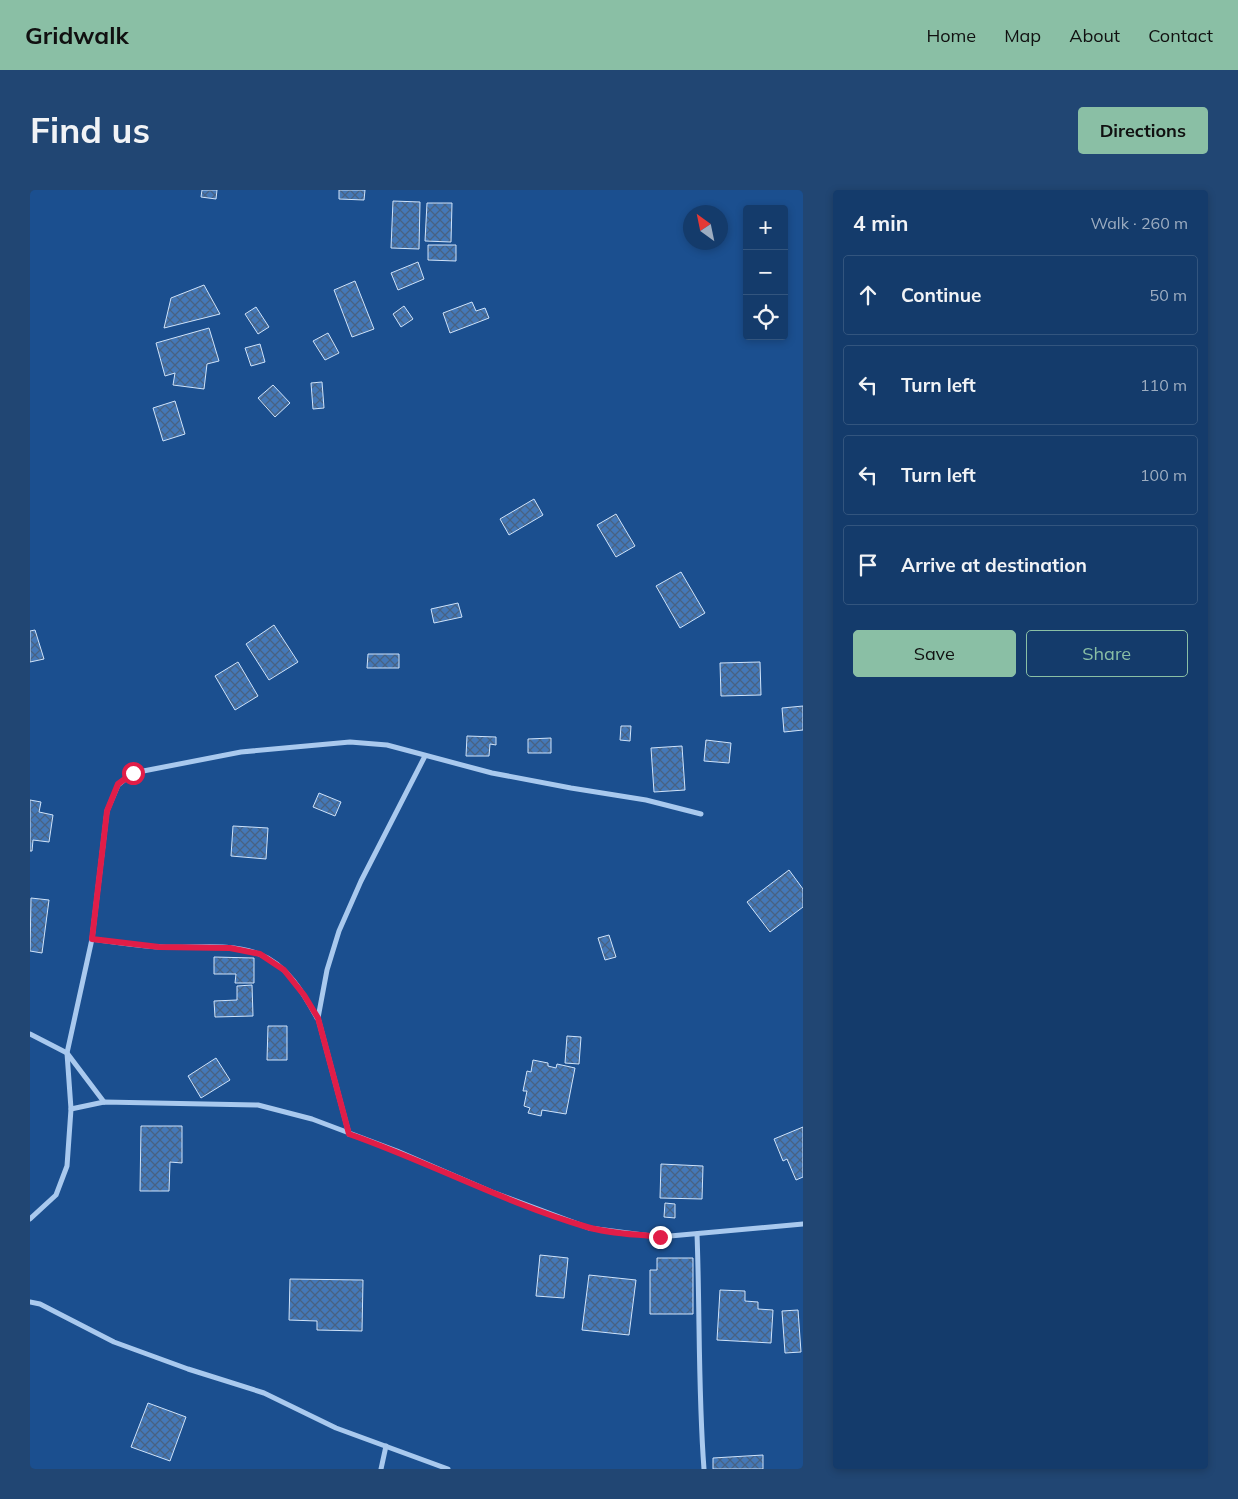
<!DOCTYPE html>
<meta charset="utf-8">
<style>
body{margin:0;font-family:Mulish,sans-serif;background:#214673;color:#f1f3f6}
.controls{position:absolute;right:15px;top:15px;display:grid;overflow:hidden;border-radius:5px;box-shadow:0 2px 8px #0003}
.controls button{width:45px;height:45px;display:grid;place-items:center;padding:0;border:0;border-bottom:1px solid #33557e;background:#143b6b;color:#f1f3f6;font:25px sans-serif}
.compass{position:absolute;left:653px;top:15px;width:45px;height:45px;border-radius:50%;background:#143b6b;box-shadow:0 2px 8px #0003;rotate:327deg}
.stop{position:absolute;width:15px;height:15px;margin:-11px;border:4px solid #e11d48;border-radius:50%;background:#fff}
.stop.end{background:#e11d48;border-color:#fff;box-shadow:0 1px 5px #0008}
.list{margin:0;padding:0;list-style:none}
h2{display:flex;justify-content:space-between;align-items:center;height:65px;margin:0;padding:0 20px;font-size:21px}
h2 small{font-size:16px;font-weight:400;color:#9dadc1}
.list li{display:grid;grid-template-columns:32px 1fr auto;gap:15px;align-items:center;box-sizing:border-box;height:80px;margin:0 10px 10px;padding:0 10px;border:1px solid #33557e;border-radius:5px}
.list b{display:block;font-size:19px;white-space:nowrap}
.list em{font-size:16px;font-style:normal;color:#9dadc1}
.actions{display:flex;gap:10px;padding:15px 20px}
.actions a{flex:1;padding:11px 0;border:1px solid #8abfa5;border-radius:5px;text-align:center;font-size:18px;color:#8abfa5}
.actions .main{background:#8abfa5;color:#111}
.icon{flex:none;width:28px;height:28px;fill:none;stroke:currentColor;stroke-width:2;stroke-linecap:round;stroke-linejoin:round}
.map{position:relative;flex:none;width:773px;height:1279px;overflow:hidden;border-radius:5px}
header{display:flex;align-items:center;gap:30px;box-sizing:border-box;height:70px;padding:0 25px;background:#8abfa5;color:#111}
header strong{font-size:24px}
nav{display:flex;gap:28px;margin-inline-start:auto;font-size:18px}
.intro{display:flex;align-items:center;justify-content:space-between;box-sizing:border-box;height:120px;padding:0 30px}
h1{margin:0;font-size:35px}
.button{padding:12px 22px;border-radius:5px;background:#8abfa5;color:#111;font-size:18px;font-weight:700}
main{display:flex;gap:30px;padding:0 30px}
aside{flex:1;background:#143b6b;border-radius:5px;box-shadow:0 2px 8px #0003}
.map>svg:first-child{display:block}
.building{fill:url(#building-cross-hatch);stroke:#cfe3fa}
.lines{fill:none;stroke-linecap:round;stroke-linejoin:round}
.street{stroke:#a9c9ee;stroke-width:5}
.route{stroke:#e11d48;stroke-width:6}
</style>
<header>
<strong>Gridwalk</strong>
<nav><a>Home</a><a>Map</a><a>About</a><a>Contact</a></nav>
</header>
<div class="intro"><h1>Find us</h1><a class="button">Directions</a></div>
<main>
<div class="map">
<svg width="773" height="1279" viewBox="0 0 773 1279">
<defs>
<pattern id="building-cross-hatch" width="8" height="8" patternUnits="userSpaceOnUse" patternTransform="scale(1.25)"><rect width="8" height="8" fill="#4478b7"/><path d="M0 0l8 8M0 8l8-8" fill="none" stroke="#486282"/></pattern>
</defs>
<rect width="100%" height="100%" fill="#1b4f8f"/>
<g class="building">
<polygon points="172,0 187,0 186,9 171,7"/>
<polygon points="309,0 335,0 334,10 309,9"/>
<polygon points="363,11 390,12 389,59 361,58"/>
<polygon points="397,13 422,13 421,52 395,51"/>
<polygon points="398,55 426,55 426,71 398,70"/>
<polygon points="388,72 394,89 368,100 361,83"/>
<polygon points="325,91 344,139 322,147 304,100"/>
<polygon points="174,95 190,124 134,138 141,108"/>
<polygon points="442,112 446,121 455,118 459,128 420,143 413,123"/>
<polygon points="374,116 383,129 371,137 363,124"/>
<polygon points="226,117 239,137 228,144 215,124"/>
<polygon points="179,138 189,171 177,174 174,199 143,195 145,183 135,186 126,153"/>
<polygon points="298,143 309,163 295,170 283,151"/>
<polygon points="230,154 235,172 221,176 215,158"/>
<polygon points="292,192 294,218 283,219 281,193"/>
<polygon points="243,195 260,213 245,227 228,208"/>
<polygon points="145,211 155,244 133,251 123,218"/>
<polygon points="504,309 513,325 479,345 470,329"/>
<polygon points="586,324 605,356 586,367 567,335"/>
<polygon points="651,382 675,423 650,438 626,396"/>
<polygon points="428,413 432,427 404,433 401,419"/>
<polygon points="244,435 268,472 239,490 216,454"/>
<polygon points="5,440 14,469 0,472 0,441"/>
<polygon points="338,464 369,464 369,478 337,478"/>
<polygon points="208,472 228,506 205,520 185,486"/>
<polygon points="730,472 731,505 691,506 690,473"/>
<polygon points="773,516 773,540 754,542 752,518"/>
<polygon points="591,536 601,536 600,551 590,550"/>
<polygon points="437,546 466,547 466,555 460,554 459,566 436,566"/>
<polygon points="521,548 521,563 498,563 498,549"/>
<polygon points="676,550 701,553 699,573 674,571"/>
<polygon points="652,556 655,600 624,602 621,558"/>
<polygon points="289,603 311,612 305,626 283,617"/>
<polygon points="0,610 11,612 9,622 23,625 19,652 3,650 2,661 0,661"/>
<polygon points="203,636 238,638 236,669 201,666"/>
<polygon points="759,680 773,699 773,717 740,742 717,712"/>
<polygon points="1,708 19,710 12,763 0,761"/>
<polygon points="579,745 586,767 575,770 568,748"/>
<polygon points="184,767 224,768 224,793 205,793 206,784 184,784"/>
<polygon points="222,795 223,826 185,827 184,811 207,810 207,796"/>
<polygon points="238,836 257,836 257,870 237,870"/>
<polygon points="537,846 551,847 549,874 535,873"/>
<polygon points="186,868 200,890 171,908 158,886"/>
<polygon points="503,870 518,873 518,876 526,878 527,874 545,878 536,924 512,920 511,926 498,923 500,918 494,916 497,901 493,901 497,881 501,882"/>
<polygon points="111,936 152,936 152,973 140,972 139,1001 110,1001"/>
<polygon points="773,937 773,987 766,990 757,969 753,971 744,949"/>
<polygon points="631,974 673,976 672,1009 630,1008"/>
<polygon points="635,1013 645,1014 645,1028 634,1027"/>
<polygon points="510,1065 538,1068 534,1108 506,1106"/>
<polygon points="627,1068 663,1068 663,1124 620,1124 620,1080 627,1080"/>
<polygon points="559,1085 606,1090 599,1145 552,1140"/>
<polygon points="260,1089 333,1090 332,1141 287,1140 287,1131 259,1130"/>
<polygon points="690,1100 715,1101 715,1111 728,1112 728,1119 743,1120 741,1153 687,1150"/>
<polygon points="768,1120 771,1162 755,1163 752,1121"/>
<polygon points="118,1213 156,1227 140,1271 101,1257"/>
<polygon points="733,1265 733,1279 683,1279 683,1268"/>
</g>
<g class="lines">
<g class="street">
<path d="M62 749C84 752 107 756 130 757 162 759 198 752 229 764 257 774 274 804 287 828"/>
<polyline points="0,844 37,863 74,912"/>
<polyline points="41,919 74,912 228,915 282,929 367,961 462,1002 559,1038 629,1047 773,1034"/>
<polyline points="319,944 288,828 297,780 309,741 331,691 395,566"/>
<polyline points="0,1029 26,1005 37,976 41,919 37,863 62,749 77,621 88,595 103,583 211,562 320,552 357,555 462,583 541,598 616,610 671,624"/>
<path d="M667 1044C670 1123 668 1201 674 1279"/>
<polyline points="0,1112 10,1114 84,1152 158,1179 234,1203 306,1238 418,1279"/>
<polyline points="351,1279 356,1256"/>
</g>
</g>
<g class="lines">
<path class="route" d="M103 583 88 594 77 621 62 749 129 757 200 758 230 764 254 780 274 805 288 828 319 944C399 972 475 1013 557 1037 580 1044 606 1044 630 1047"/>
</g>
</svg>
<div class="controls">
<button>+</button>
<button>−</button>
<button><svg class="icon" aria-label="locate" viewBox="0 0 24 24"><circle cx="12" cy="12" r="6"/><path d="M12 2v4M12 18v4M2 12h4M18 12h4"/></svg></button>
</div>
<svg class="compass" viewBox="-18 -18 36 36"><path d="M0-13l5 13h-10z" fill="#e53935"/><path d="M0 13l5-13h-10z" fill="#9dadc1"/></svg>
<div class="stop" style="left:103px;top:583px"></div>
<div class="stop end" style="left:630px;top:1047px"></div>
</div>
<aside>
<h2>4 min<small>Walk · 260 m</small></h2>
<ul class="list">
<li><svg class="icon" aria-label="ahead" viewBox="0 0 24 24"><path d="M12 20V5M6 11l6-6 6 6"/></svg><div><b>Continue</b></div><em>50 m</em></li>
<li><svg class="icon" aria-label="left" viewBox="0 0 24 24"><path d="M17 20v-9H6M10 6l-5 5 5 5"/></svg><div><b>Turn left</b></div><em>110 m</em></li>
<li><svg class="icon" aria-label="left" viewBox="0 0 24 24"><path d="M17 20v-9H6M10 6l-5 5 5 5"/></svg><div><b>Turn left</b></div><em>100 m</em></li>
<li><svg class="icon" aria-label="arrive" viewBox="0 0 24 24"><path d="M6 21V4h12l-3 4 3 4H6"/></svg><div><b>Arrive at destination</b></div></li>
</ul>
<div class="actions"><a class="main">Save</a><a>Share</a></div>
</aside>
</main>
